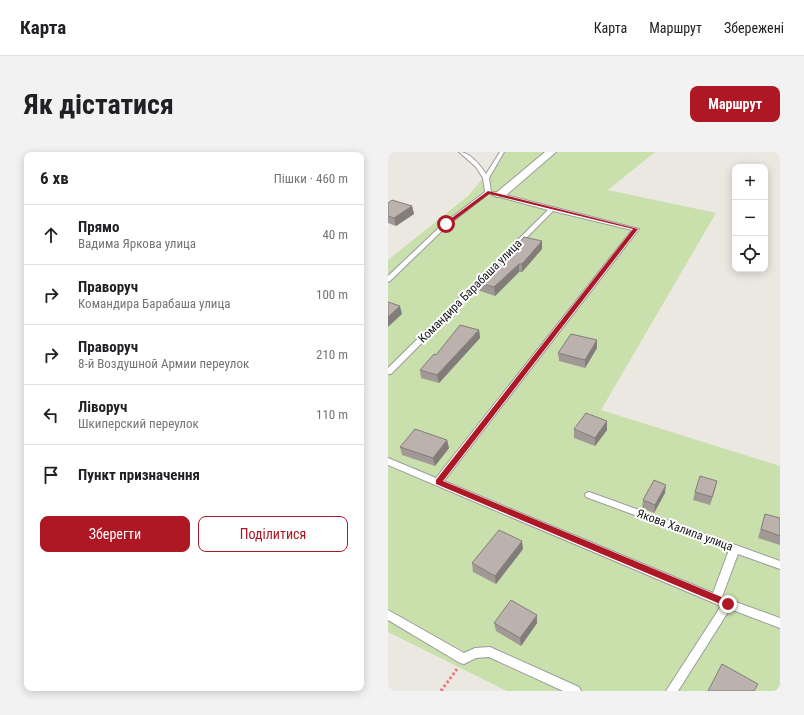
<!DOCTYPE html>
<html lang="uk">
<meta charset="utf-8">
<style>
body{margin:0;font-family:"Roboto Condensed",sans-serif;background:#f2f2f2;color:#202124}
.controls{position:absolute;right:12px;top:12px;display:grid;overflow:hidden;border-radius:8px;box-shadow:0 2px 10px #0003}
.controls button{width:36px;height:36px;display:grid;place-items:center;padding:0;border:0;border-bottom:1px solid #e0e0e0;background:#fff;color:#202124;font:20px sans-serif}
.stop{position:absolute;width:12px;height:12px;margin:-9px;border:3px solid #ae1724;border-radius:50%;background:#fff}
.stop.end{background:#ae1724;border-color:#fff;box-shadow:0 1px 4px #0008}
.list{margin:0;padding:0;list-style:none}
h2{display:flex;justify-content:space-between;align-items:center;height:52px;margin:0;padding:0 16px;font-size:17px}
h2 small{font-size:13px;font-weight:400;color:#757577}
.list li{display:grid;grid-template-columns:26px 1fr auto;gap:12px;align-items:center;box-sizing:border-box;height:60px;padding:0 16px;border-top:1px solid #e0e0e0}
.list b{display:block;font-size:15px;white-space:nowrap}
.list p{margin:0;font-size:13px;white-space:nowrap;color:#757577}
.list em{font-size:13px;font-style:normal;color:#757577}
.actions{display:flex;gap:8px;padding:12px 16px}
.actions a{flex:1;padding:9px 0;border:1px solid #ae1724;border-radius:8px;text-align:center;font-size:14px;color:#ae1724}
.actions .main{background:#ae1724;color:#fff}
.icon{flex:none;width:22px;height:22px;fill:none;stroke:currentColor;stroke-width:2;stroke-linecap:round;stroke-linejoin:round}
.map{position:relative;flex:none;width:392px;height:539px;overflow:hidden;border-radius:8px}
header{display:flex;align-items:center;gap:24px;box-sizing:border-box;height:56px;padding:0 20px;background:#fff;border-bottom:1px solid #e0e0e0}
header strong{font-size:19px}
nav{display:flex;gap:22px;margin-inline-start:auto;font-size:14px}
.intro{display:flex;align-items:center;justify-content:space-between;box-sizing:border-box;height:96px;padding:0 24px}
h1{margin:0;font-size:28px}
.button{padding:10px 18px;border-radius:8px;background:#ae1724;color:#fff;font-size:14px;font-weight:700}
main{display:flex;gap:24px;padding:0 24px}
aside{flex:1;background:#fff;border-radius:8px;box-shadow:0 2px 10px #0003}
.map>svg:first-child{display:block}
.grass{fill:#cae0ac}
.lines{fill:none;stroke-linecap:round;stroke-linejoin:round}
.lane-casing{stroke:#9b9b9b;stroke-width:2}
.street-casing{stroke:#9b9b9b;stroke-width:2}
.path{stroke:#e87775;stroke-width:3;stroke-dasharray:2.5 2.5;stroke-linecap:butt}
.lane{fill:#fff;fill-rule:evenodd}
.street{fill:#fff;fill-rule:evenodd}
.wall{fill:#a19996}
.shaded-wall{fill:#837d7a}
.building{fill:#bbb2ae;stroke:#837d7a}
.route{fill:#ae1724}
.labels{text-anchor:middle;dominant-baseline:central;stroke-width:4;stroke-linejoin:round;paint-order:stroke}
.street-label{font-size:12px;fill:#1a1a1a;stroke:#fff}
</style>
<header>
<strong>Карта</strong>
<nav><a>Карта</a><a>Маршрут</a><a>Збережені</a></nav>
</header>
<div class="intro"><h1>Як дістатися</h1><a class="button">Маршрут</a></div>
<main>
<aside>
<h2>6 хв<small>Пішки · 460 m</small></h2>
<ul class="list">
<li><svg class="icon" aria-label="ahead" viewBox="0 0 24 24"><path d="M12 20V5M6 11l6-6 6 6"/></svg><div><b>Прямо</b><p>Вадима Яркова улица</p></div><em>40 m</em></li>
<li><svg class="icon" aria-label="right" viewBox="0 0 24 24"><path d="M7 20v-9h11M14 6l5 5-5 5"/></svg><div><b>Праворуч</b><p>Командира Барабаша улица</p></div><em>100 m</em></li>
<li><svg class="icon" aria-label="right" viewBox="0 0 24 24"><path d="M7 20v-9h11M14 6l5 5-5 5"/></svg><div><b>Праворуч</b><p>8-й Воздушной Армии переулок</p></div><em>210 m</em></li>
<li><svg class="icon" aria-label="left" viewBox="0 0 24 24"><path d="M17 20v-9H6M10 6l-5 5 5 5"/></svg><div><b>Ліворуч</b><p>Шкиперский переулок</p></div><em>110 m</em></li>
<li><svg class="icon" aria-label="arrive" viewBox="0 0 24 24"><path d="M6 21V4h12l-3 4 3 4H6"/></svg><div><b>Пункт призначення</b></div></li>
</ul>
<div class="actions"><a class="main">Зберегти</a><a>Поділитися</a></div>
</aside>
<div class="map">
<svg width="392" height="539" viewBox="0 0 392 539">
<rect width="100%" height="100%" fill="#ebe7e1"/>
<polygon class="grass" points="117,0 267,0 220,38 328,61 213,258 392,314 392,539 119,539 0,480 0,108 80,44"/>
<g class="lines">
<defs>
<g id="lane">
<path d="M71 0C82 0 92 13 98 22L112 0H116L101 26 103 40 60 73 2 129 0 130V124L56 71 97 40 95 26 88 15Z"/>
<polygon points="106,40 251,77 56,329 325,441 341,398 198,345 197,343 198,341 201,340 204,341 392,409 392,417 350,402 334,445 392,466 392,476 342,457 290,539 278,539 333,454 0,313 0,306 48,326 244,78 165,59 3,222 0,222 0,216 160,58 104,43 104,41"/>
<polygon points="0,458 76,501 87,496 102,495 191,535 193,539 175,539 101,505 88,506 76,512 72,511 0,468"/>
</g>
<polygon id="street" points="157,0 168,0 116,45 108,45 106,43 108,41"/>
</defs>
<use href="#lane" class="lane-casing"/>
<use href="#street" class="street-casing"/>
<polyline class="path" points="53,539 69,517"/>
<use href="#lane" class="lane"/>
<use href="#street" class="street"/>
</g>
<g class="wall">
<polygon points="0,51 24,54 26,62 8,74 0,71"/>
<polygon points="154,97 134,120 131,120 107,144 92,139 91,131 122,100"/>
<polygon points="91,178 92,186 51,231 33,226 32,218 48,203"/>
<polygon points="209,188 209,196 197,216 171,209 170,201"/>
<polygon points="186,277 219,278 207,294 186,286"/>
<polygon points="59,288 61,296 47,314 14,303 12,295"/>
<polygon points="329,329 327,337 322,353 305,348 307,340"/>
<polygon points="277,341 266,361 254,356 255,348"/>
<polygon points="377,362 392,366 392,393 370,386"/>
<polygon points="135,397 108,432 85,420 84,411"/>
<polygon points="106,471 149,471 133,494 108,479"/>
</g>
<g class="shaded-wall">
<polygon points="24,54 26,62 8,74 6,66"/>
<polygon points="154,89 154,97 134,120 134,112"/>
<polygon points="131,112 131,120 107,144 106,135"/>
<polygon points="12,154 14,162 0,175 0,165"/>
<polygon points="91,178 92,186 51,231 49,223"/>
<polygon points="209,188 209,196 197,216 197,208"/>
<polygon points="219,269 219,278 207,294 207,286"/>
<polygon points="59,288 61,296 47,314 45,306"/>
<polygon points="329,329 327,337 322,353 324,345"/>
<polygon points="278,333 277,341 266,361 267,353"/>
<polygon points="134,389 135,397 108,432 107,424"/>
<polygon points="149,463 149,471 133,494 132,486"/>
</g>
<g class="building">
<polygon points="4,48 24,54 6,66 0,64 0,51"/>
<polygon points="136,85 154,89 134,112 131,112 106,135 91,131 119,100 122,100"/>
<polygon points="0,150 12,154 0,165"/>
<polygon points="72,173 91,178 49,223 32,218 46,202 48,203"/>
<polygon points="183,182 209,188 197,208 170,201"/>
<polygon points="198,261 219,269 207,286 186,277"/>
<polygon points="27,277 59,288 45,306 12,295"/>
<polygon points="312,324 329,329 324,345 307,340"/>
<polygon points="266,328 278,333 267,353 255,348"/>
<polygon points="377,362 392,366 392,384 373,377"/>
<polygon points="111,378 134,389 107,424 84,411"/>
<polygon points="123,448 149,463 132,486 106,471"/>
<polygon points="334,512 370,532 366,539 320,539"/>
</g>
<polygon class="route" points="100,39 250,77 55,329 343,449 343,454 337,454 48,332 48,328 245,77 101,42 60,73 57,73 57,71"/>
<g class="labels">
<g class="street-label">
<text transform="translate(82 139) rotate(-45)">Командира Барабаша улица</text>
<text transform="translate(297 378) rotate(20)">Якова Халипа улица</text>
</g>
</g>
</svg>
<div class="controls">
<button>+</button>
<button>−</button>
<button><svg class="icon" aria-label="locate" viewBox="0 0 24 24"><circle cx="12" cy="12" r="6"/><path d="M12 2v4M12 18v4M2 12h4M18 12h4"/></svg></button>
</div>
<div class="stop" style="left:58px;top:72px"></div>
<div class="stop end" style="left:340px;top:452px"></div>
</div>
</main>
